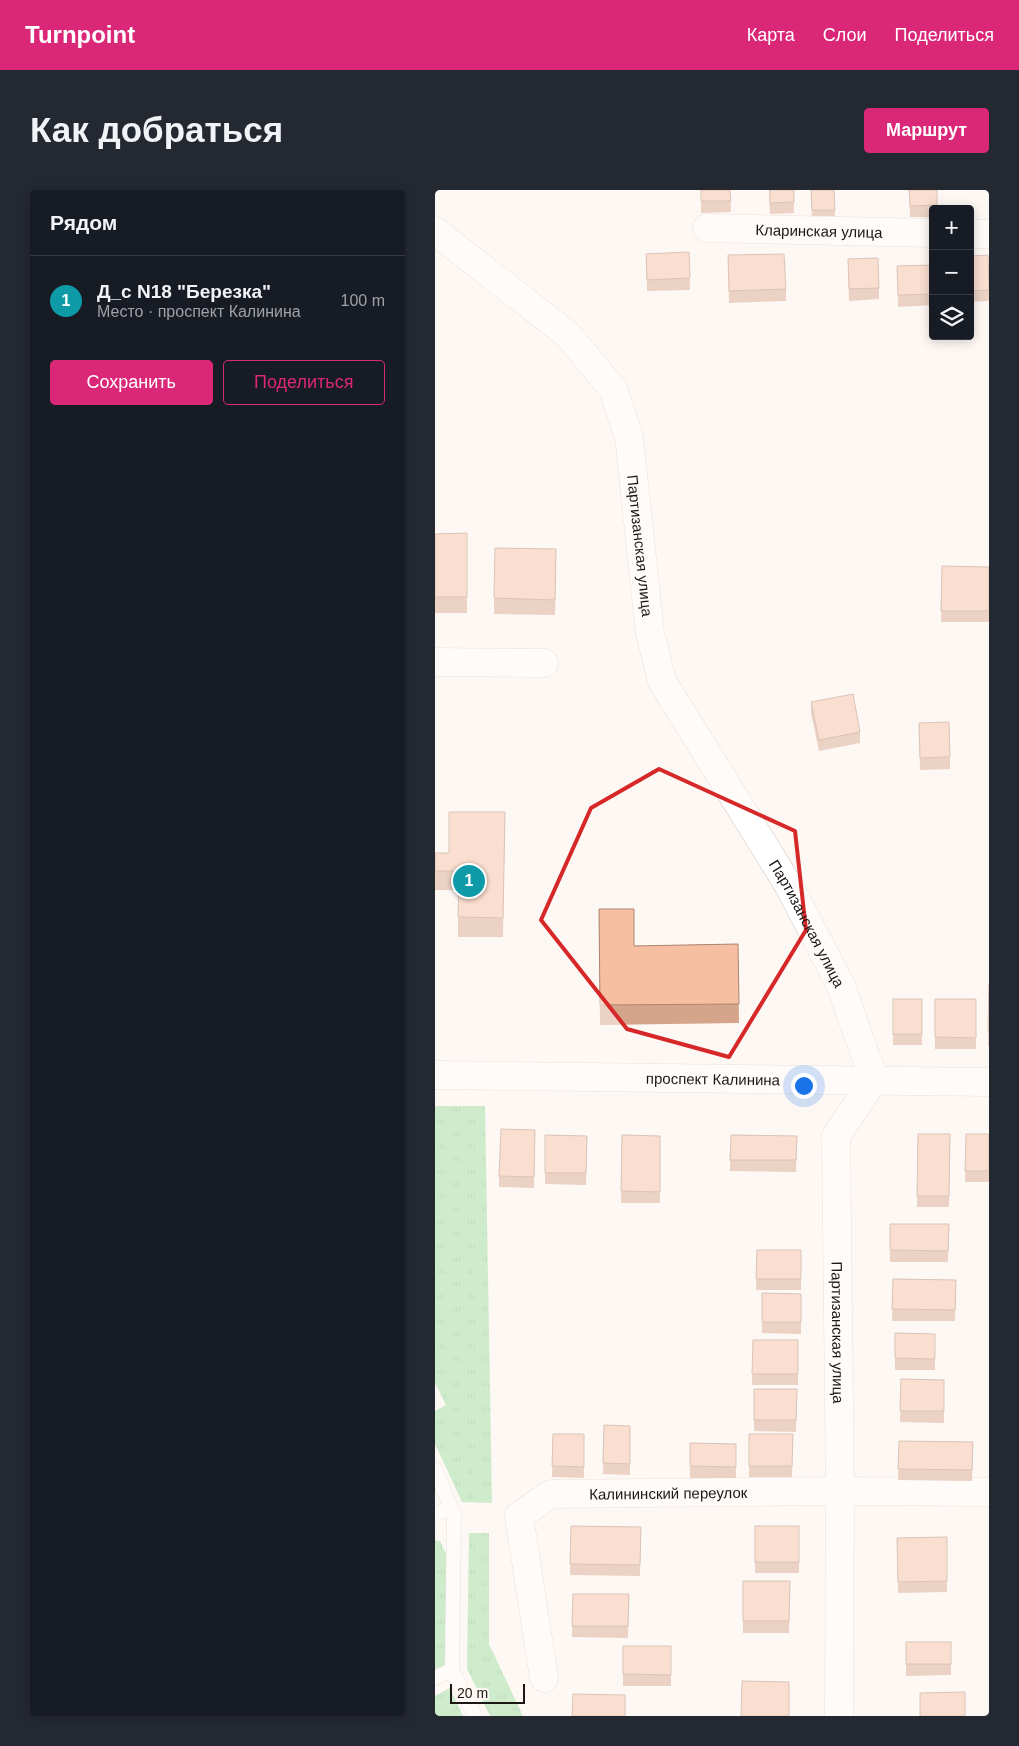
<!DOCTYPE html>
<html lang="ru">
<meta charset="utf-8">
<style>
body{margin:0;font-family:Arial,sans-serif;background:#242831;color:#f1f3f6}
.controls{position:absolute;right:15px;top:15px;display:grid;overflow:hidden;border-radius:5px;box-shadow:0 2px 12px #0003}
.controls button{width:45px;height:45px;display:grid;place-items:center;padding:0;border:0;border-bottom:1px solid #363941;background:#171b24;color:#f1f3f6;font:25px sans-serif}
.scale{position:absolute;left:15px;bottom:12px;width:75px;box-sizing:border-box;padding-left:5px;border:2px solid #1c1714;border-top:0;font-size:14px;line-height:18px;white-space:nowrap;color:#1c1714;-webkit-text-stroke:4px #fef8f4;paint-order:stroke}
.you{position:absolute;left:368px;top:895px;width:18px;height:18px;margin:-12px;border:4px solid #fff;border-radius:50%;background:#1a73e8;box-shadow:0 0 0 8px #1a73e833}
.badge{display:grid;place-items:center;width:32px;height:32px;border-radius:50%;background:#db2777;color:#fff;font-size:16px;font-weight:700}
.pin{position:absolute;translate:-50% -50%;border:2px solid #fff;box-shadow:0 1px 5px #0006}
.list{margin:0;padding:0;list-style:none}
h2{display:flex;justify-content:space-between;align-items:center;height:65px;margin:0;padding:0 20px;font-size:21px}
h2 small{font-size:16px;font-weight:400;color:#9ea1a6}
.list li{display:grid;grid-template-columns:32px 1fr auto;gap:15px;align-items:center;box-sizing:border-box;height:90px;padding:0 20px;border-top:1px solid #363941}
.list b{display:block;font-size:19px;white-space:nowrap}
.list p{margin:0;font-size:16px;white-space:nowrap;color:#9ea1a6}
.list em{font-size:16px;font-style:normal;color:#9ea1a6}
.actions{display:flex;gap:10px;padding:15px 20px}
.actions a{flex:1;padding:11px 0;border:1px solid #db2777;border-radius:5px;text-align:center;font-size:18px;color:#db2777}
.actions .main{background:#db2777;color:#fff}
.icon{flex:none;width:28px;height:28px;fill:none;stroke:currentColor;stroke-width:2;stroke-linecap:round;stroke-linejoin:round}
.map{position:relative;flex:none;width:554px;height:1526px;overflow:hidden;border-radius:5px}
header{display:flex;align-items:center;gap:30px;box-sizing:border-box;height:70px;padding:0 25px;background:#db2777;color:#fff}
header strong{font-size:24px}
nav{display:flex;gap:28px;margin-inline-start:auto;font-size:18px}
.intro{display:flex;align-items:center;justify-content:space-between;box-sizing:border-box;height:120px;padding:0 30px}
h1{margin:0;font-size:35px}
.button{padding:12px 22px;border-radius:5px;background:#db2777;color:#fff;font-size:18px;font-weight:700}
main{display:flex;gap:30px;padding:0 30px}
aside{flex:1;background:#171b24;border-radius:5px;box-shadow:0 2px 12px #0003}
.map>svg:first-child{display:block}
.grass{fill:url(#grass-tufts)}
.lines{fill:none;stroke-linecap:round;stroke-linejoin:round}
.service-casing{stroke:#d4c4bc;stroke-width:15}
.minor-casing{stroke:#d4c4bc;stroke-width:29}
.service{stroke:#fff;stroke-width:14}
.minor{stroke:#fff;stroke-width:28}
.wall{fill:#d4a48b}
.building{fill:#f6bfa2;stroke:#ac8671}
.marked{fill:none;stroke:#d62828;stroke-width:4;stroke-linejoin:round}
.labels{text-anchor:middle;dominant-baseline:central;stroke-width:4.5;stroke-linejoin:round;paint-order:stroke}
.street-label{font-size:15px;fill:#1c1714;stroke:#fef8f4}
</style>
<header>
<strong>Turnpoint</strong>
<nav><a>Карта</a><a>Слои</a><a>Поделиться</a></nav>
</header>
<div class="intro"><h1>Как добраться</h1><a class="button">Маршрут</a></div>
<main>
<aside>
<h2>Рядом<small></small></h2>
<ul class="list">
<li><span class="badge" style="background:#0f9aa8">1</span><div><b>Д_с N18 &quot;Березка&quot;</b><p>Место · проспект Калинина</p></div><em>100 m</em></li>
</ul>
<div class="actions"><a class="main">Сохранить</a><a>Поделиться</a></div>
</aside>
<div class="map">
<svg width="554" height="1526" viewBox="0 0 554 1526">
<defs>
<pattern id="grass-tufts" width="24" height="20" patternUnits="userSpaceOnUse" patternTransform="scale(1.25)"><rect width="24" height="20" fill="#94dd99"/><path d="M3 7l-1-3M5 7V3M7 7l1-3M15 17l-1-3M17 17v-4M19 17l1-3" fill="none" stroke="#7fbd83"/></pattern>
</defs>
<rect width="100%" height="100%" fill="#fef8f4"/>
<g class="grass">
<polygon points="0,916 50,916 57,1313 27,1312 0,1254 0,1221 11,1215 0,1193"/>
<polygon points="34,1343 54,1343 54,1454 88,1526 55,1526 32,1479"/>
<polygon points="0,1350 5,1351 12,1366 10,1475 0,1480"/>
<polygon points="15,1498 28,1526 0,1526 0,1506"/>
</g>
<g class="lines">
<defs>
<g id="service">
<polyline points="0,1279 19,1325 17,1480 0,1488"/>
<polyline points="0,1325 15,1317"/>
<polyline points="17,1480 40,1526"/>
</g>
<g id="minor">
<path id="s1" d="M272 38 498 43"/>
<path id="s2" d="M0 41 133 145 178 199 194 247 215 443 227 491 354 696 406 796 439 890 401 946 405 1301 404 1526"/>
<polyline points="535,44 554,44"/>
<polyline points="0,472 109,473"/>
<path id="s3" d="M0 885 554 892"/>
<path id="s4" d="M109 1488 84 1326 116 1304 405 1301 554 1302"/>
</g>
</defs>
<use href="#service" class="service-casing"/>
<use href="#minor" class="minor-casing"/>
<use href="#service" class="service"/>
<use href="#minor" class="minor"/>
</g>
<g class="wall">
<polygon points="266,0 295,0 296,22 266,23"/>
<polygon points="334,0 359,0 359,23 335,24"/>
<polygon points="376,0 399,0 400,26 377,26"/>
<polygon points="474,0 502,0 502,19 498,19 498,27 475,27"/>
<polygon points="254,62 255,100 212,101 211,64"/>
<polygon points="293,65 351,99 351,111 294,113"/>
<polygon points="535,66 554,74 554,111 535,112"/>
<polygon points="413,69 444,98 444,109 414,111"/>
<polygon points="498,75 498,115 463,117 462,76"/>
<polygon points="32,343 32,423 0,423 0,344"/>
<polygon points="121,375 120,425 59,424 59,408"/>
<polygon points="507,376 554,377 554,432 506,432"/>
<polygon points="376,512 425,542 425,553 384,561 376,523"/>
<polygon points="484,533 515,567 515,579 485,580"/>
<polygon points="70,622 68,747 23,747 23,700 0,700 0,663 14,663"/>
<polygon points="164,719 199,756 303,754 304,833 165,835"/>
<polygon points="554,794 554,856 553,856"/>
<rect x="458" y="809" width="29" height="46"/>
<rect x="500" y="809" width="41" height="50"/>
<polygon points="100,940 99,998 64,997 64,986"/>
<polygon points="483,944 515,944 514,1017 482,1017"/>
<polygon points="531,944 554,944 554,992 530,992"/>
<polygon points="110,945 152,946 151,995 110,994"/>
<polygon points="187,945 225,946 225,1013 186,1013"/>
<polygon points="296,945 362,946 361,982 295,981"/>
<polygon points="455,1034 514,1034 513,1072 455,1072"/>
<polygon points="322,1060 366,1060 366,1100 321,1100"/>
<polygon points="458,1089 521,1090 520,1131 457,1131"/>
<polygon points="327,1103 366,1104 366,1144 327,1143"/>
<polygon points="460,1143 500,1144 500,1180 460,1180"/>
<polygon points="318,1150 363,1150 363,1195 317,1195"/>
<polygon points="466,1189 509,1190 509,1233 465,1232"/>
<polygon points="319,1199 362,1199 361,1242 319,1241"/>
<polygon points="169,1235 195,1236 195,1285 168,1284"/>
<polygon points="118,1244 149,1244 149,1288 117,1287"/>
<polygon points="314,1244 358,1244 357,1287 314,1287"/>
<polygon points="464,1251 538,1252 537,1291 463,1290"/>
<polygon points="255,1253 301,1254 301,1288 255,1288"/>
<polygon points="136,1336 206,1337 205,1386 135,1385"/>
<rect x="320" y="1336" width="44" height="47"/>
<polygon points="512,1347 512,1402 463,1403 462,1348"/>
<polygon points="308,1391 355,1391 354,1443 308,1443"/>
<polygon points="138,1404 194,1404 193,1448 137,1447"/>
<polygon points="471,1452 516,1452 516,1485 471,1486"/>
<rect x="188" y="1456" width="48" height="40"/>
</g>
<g class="building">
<polygon points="266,0 295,0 296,11 266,11"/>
<polygon points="335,0 359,0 359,12 335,13"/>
<polygon points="376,0 399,0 400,20 377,20"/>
<polygon points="474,0 502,0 502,15 475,16"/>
<polygon points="254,62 255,88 212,90 211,64"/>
<polygon points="349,64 351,99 294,101 293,65"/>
<polygon points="553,65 554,100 535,101 535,66"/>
<polygon points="443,68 444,98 414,99 413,69"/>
<polygon points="498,75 498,104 463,105 462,76"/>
<polygon points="32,343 32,407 0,407 0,344"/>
<polygon points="60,358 121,359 120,410 59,408"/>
<polygon points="507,376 554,377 554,421 506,421"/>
<polygon points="418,504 425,542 384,550 376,512"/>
<polygon points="514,532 515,567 485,568 484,533"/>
<polygon points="14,622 70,622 68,728 23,727 24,681 0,681 0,663 14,663"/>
<polygon points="164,719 199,719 199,756 303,754 304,814 165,815"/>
<polygon points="554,794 554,841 553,841"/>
<rect x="458" y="809" width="29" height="35"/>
<polygon points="500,809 541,809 541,848 500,847"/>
<polygon points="66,939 100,940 99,987 64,986"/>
<polygon points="483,944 515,944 514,1006 482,1006"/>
<polygon points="531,944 554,944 554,981 530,981"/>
<polygon points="110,945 152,946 151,983 110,983"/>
<polygon points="187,945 225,946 225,1002 186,1001"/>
<polygon points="296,945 362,946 361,970 295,970"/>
<polygon points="455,1034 514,1034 513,1061 455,1060"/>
<polygon points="322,1060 366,1060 366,1089 321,1089"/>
<polygon points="458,1089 521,1090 520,1120 457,1119"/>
<polygon points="327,1103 366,1104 366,1132 327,1132"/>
<polygon points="460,1143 500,1144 500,1169 460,1168"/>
<polygon points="318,1150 363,1150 363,1184 317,1184"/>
<polygon points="466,1189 509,1190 509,1221 465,1221"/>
<polygon points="319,1199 362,1199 361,1230 319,1230"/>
<polygon points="169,1235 195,1236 195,1274 168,1273"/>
<polygon points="118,1244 149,1244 149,1277 117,1276"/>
<polygon points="314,1244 358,1244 357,1276 314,1276"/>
<polygon points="464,1251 538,1252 537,1280 463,1279"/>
<polygon points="255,1253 301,1254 301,1277 255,1276"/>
<polygon points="136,1336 206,1337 205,1375 135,1374"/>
<rect x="320" y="1336" width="44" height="36"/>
<polygon points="512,1347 512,1391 463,1392 462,1348"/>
<polygon points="308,1391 355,1391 354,1431 308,1431"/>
<polygon points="138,1404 194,1404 193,1436 137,1436"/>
<rect x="471" y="1452" width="45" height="22"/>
<polygon points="188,1456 236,1456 236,1485 188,1484"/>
<polygon points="307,1491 354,1492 354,1526 306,1526"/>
<polygon points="530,1502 530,1526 485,1526 485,1503"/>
<polygon points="138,1504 190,1505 190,1526 137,1526"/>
</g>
<path d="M0 0H554V1526H0ZM224 579 360 641 371 740 294 867 192 839 106 730 156 618Z" fill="#fef8f4" fill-opacity=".55" fill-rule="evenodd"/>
<path class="marked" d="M224 579 360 641 371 740 294 867 192 839 106 730 156 618Z"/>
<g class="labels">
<g class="street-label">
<text stroke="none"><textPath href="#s1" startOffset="112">Кларинская улица</textPath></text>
<text stroke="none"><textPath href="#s2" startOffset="399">Партизанская улица</textPath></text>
<text stroke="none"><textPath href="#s2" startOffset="819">Партизанская улица</textPath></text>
<text stroke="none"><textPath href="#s3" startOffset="278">проспект Калинина</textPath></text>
<text stroke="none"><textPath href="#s2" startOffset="1254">Партизанская улица</textPath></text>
<text stroke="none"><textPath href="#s4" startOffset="320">Калининский переулок</textPath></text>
</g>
</g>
</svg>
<div class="controls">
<button>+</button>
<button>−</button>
<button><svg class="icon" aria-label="layers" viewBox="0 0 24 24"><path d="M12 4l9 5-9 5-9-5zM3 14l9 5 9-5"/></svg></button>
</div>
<div class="scale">20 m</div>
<div class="you"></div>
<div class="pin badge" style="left:34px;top:691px;background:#0f9aa8">1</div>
</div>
</main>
